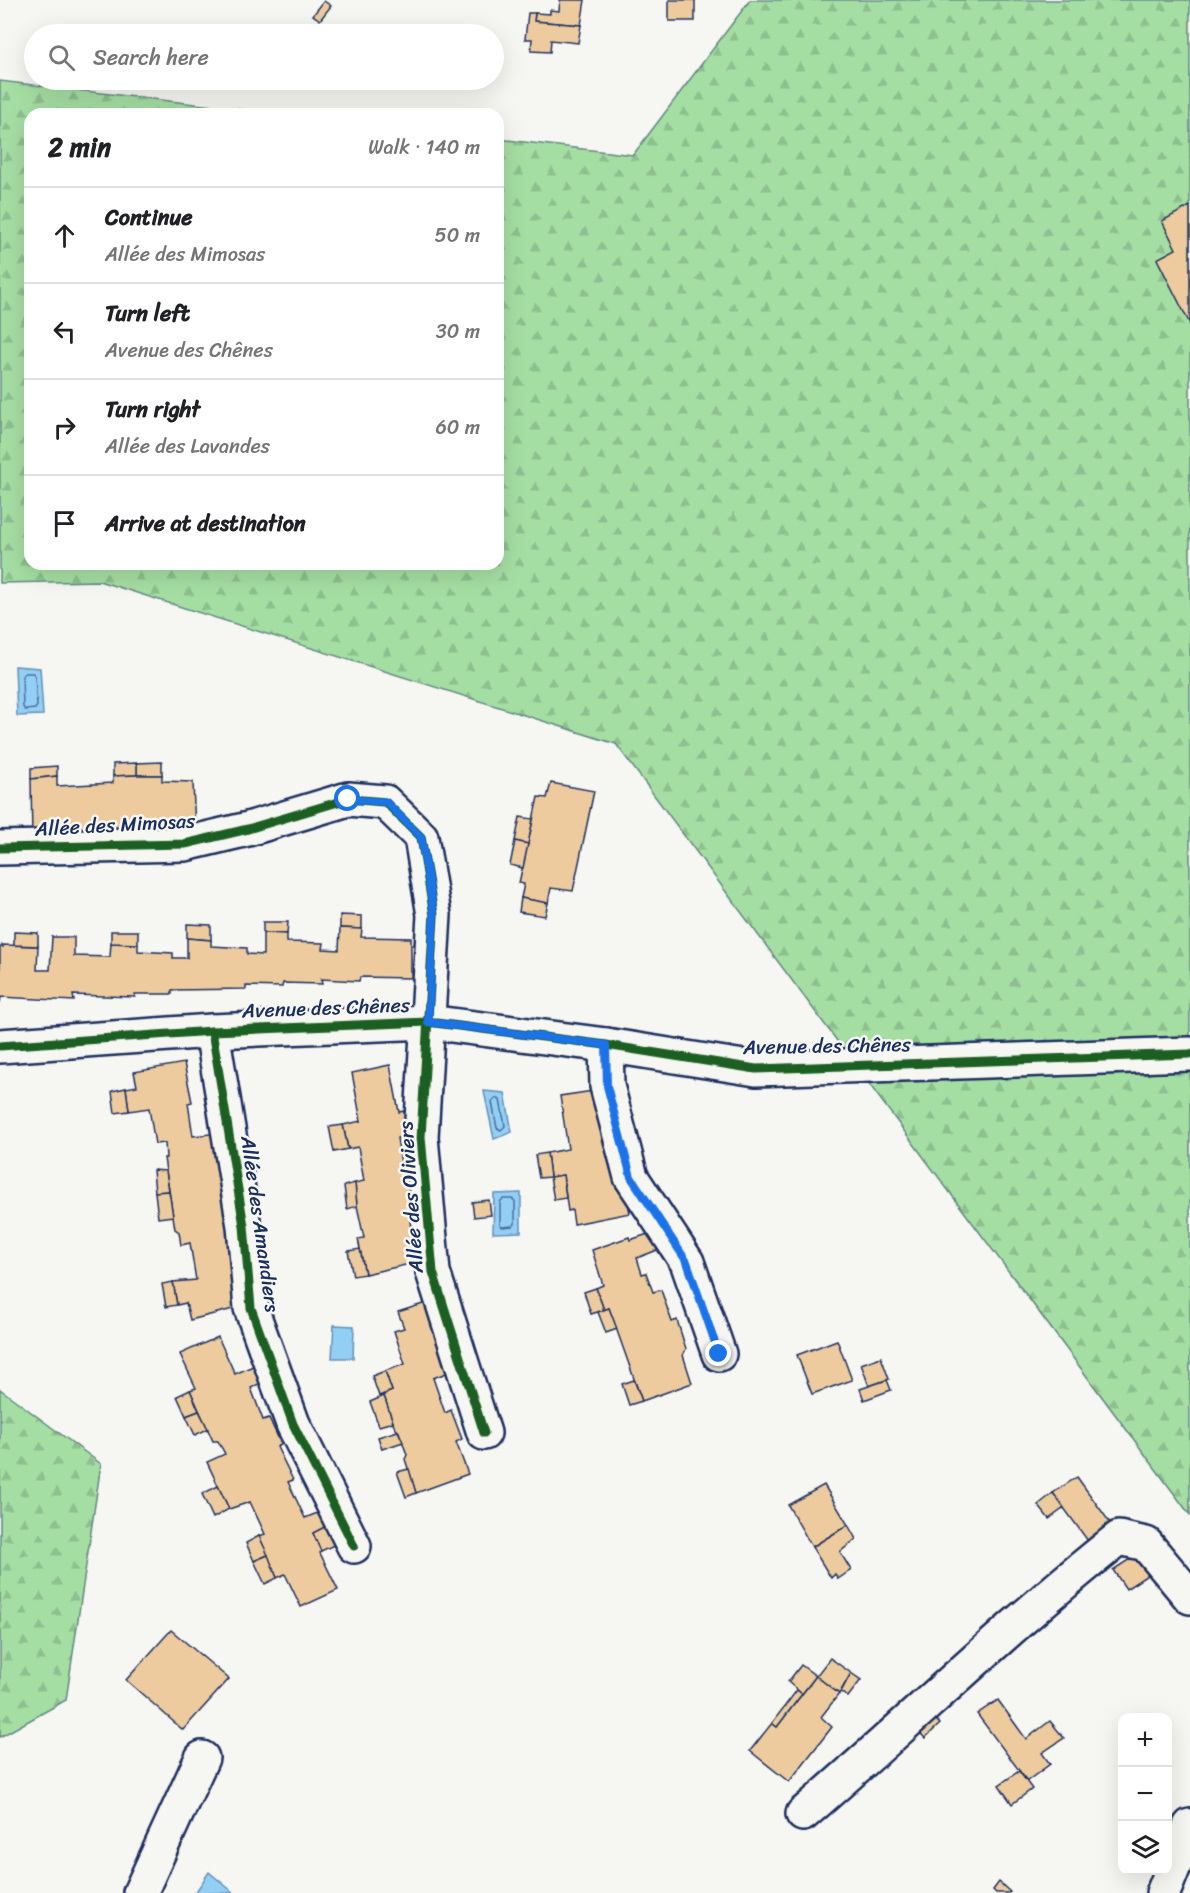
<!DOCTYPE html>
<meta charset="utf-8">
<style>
body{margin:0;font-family:Sriracha,sans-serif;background:#f6f6f6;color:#202124}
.controls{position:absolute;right:18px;bottom:18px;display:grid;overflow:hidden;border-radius:12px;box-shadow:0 6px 24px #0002}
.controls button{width:54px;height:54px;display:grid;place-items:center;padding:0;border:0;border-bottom:2px solid #e0e0e0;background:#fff;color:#202124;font:30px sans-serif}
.stop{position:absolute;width:18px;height:18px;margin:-14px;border:4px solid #1a73e8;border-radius:50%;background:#fff}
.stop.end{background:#1a73e8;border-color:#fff;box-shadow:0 2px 6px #0008}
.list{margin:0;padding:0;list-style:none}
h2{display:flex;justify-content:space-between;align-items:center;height:78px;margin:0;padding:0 24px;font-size:26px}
h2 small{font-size:20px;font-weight:400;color:#757577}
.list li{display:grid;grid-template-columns:39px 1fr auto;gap:18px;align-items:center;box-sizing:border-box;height:96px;padding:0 24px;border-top:2px solid #e0e0e0}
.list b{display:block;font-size:22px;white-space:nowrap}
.list p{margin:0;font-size:20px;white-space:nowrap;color:#757577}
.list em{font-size:20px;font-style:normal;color:#757577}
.icon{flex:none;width:33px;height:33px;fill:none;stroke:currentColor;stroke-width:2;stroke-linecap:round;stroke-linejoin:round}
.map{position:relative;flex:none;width:1190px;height:1893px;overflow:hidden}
.search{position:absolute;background:#fff;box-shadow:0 6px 24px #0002;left:24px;top:24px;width:480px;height:66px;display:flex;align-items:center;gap:15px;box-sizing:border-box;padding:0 21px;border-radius:33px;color:#757577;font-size:22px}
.panel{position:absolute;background:#fff;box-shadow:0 6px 24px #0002;left:24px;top:108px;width:480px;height:462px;border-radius:18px}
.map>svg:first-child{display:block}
.forest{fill:url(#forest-firs);stroke:#608680;stroke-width:1.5}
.water{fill:#93cff4;stroke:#638fb8;stroke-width:1.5}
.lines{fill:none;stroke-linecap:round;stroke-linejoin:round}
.shore{stroke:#4b6f9a;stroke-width:1.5}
.building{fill:#edcb9e;stroke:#1b2f5e;stroke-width:1.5}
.minor-casing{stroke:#1b2f5e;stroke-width:38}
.minor{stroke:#f6f6f2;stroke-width:33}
.cycleway-casing{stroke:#f6f6f2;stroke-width:13}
.cycleway{stroke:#1b5e20;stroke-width:9}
.route{stroke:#1a73e8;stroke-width:8}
.labels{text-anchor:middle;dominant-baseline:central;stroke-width:5;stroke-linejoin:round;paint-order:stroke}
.street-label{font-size:20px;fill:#1b2f5e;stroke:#f6f6f2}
</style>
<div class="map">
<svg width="1190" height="1893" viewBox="0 0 1190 1893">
<defs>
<pattern id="forest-firs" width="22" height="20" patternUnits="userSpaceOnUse" patternTransform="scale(1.5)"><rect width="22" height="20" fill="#a5dea3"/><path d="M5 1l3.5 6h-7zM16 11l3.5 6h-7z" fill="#8dbf8f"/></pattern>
</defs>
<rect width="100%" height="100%" fill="#f6f6f2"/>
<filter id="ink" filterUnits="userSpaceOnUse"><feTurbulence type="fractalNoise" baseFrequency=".0167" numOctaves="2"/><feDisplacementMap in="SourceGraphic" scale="12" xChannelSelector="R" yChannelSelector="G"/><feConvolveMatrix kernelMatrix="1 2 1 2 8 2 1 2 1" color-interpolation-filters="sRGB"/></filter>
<g filter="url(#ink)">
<g class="forest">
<polygon points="750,0 1190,0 1190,1515 616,744 99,581 0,583 0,81 281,114 30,114 30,564 498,564 498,139 633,155"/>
<polygon points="0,1389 101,1464 66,1700 0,1737"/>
</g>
<g class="water">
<polygon points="15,666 40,668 43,715 17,716"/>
<polygon points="484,1091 505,1093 512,1132 494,1139"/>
<polygon points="521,1193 521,1232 493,1233 494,1194"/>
<polygon points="334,1325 354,1326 353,1358 332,1358"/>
<polygon points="209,1872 234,1893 195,1893"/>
</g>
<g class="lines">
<g class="shore">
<polygon points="25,673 33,673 35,676 37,706 35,709 25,710 23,707 22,676"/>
<polygon points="496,1098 500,1100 505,1126 501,1130 497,1128 492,1102"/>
<polygon points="503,1199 512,1199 515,1201 515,1224 513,1226 502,1227 500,1225 500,1202"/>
</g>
</g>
<g class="building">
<polygon points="560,0 585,0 581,25 534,21 535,13 550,14 550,10 559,11"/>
<rect x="669" y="0" width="26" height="21"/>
<polygon points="324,1 331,6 320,20 313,15"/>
<polygon points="528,13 535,13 534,21 581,25 578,43 551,40 550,52 531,51 532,39 525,39"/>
<polygon points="1190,206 1190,324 1157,259 1176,249 1162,221"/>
<polygon points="162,762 162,775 137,775 137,763"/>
<polygon points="137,763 137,775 113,776 113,764"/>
<polygon points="57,766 57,776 31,779 31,768"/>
<polygon points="137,775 162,775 162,781 193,782 195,833 32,838 31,779 57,776 57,786 113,783 113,776"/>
<polygon points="551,783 594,791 573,891 551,888 548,903 521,898 524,884 519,883 538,797 547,798"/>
<polygon points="520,817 533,819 528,844 515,841"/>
<polygon points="515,841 528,844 523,868 510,865"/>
<polygon points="521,898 548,903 545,916 519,912"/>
<polygon points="340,915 362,916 362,929 340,928"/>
<polygon points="263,922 288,922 287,934 263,933"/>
<polygon points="187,924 211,925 211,940 187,938"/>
<polygon points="340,928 362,929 361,937 411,938 411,978 360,977 359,981 321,979 322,984 283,983 282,987 246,986 246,989 172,990 172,994 135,994 135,997 73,995 74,1001 1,997 0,1003 0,947 3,947 2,945 38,946 37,970 50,970 52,937 74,937 74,956 110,957 111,943 138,944 138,951 173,953 173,958 187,958 187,938 211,940 211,946 247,948 247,954 263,955 263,933 287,934 287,942 324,943 323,949 339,950"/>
<polygon points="111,931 138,931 138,944 111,943"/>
<polygon points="14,932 38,933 38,946 14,945"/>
<polygon points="184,1063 192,1102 188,1103 193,1136 219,1133 236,1236 228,1237 236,1295 241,1307 190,1320 186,1303 177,1305 173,1282 196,1280 190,1243 181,1245 179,1232 175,1229 164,1158 166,1158 165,1143 155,1144 149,1108 129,1111 126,1088 137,1086 134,1072"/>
<polygon points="390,1065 399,1112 404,1111 409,1135 397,1138 403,1175 409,1174 418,1226 412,1226 419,1262 365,1274 358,1239 364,1238 357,1206 355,1183 364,1181 358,1147 348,1149 343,1125 361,1121 352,1073"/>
<polygon points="126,1088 129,1111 115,1113 112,1091"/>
<polygon points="600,1090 619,1190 622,1193 626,1194 630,1213 574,1224 572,1210 568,1211 563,1175 550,1177 547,1153 568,1149 560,1096"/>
<polygon points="343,1125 348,1149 334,1152 329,1127"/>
<polygon points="547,1153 550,1177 539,1178 535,1155"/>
<polygon points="153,1170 166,1171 169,1191 155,1192"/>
<polygon points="563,1175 566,1198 554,1200 550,1177"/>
<polygon points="355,1183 357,1206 347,1209 344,1186"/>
<polygon points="169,1191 173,1216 158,1218 155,1192"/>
<polygon points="489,1200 491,1215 474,1217 472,1202"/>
<polygon points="654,1232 660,1249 637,1258 642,1274 646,1273 653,1292 661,1290 672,1322 677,1320 686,1349 683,1355 692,1383 642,1401 609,1308 604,1310 596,1288 603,1285 592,1250 629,1237 630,1240"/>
<polygon points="360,1249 365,1274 353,1276 348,1251"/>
<polygon points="173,1282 177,1305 166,1307 162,1284"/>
<polygon points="596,1288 604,1310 591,1314 584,1292"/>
<polygon points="426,1303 452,1371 433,1378 445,1413 451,1410 462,1439 456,1442 468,1474 416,1493 405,1459 407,1455 399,1432 395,1428 384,1396 380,1398 379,1396 392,1391 385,1371 405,1364 394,1331 404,1328 398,1312"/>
<polygon points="609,1308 617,1329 606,1333 598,1312"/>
<polygon points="218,1337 235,1374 262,1362 270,1378 251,1388 263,1420 269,1418 281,1444 277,1447 293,1480 288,1482 305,1518 330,1508 336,1521 313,1533 321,1551 320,1553 338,1590 301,1607 285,1574 277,1578 259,1536 265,1534 250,1502 229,1509 207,1462 225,1454 218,1441 213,1441 190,1390 196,1388 180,1354"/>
<polygon points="837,1340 852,1380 812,1394 797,1355"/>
<polygon points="881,1357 889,1379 869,1386 861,1364"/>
<polygon points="385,1371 392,1391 379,1396 372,1376"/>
<polygon points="634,1380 642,1401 629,1405 622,1384"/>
<polygon points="887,1380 891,1390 864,1400 860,1389"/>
<polygon points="190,1390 199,1411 186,1416 177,1396"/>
<polygon points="384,1396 393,1422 379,1426 370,1402"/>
<polygon points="199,1411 208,1429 195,1435 186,1416"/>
<polygon points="398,1431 403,1442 382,1449 378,1437"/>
<polygon points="409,1469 416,1493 406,1497 397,1472"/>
<polygon points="1077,1477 1111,1524 1088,1541 1053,1493"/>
<polygon points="824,1485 848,1525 812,1547 788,1505"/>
<polygon points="218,1486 229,1509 213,1518 202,1494"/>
<polygon points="1053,1493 1064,1508 1049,1519 1038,1505"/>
<polygon points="336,1521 345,1540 321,1551 313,1533"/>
<polygon points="848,1525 856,1539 840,1552 851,1570 838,1579 835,1574 831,1578 812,1547"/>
<polygon points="259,1536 268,1555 254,1561 246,1543"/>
<polygon points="268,1555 277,1578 265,1584 254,1561"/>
<polygon points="1136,1555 1149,1574 1126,1589 1113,1570"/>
<polygon points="171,1630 229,1679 183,1730 126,1680"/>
<polygon points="830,1658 851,1673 839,1694 816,1676"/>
<polygon points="801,1665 816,1676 802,1694 788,1682"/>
<polygon points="851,1673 861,1680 848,1697 841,1692"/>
<polygon points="816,1676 839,1694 821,1717 832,1727 789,1782 750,1751 772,1723 777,1727"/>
<polygon points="797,1690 802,1694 777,1727 772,1723"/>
<polygon points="998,1700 1026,1739 1050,1721 1064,1738 1042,1753 1050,1764 1027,1781 977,1714"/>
<polygon points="928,1712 940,1724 925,1738 913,1726"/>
<polygon points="1019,1771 1032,1789 1012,1804 999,1785"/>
<polygon points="999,1882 1010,1892 1008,1893 996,1893 993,1890"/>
</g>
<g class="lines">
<defs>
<g id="minor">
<polyline points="0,848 185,844 248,829 348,799 385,802 421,837 434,915 421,1137 433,1272 484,1433"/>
<polyline points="212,1031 244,1226 251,1308 293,1424 354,1546"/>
<polyline points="606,1045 607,1086 631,1177 687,1262 719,1354"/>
<polyline points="0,1046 212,1031 428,1022 606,1045 756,1069 1190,1054"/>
<path d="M803 1814C909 1723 1009 1625 1119 1538L1146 1544 1190 1597"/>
<polyline points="140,1893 202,1758"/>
<polyline points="1163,1893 1190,1826"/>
</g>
</defs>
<use href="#minor" class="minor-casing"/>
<use href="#minor" class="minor"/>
<defs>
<g id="cycleway">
<polyline points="0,848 185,844 248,829 348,799 385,802 421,837 434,915 421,1137 433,1272 484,1433"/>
<polyline points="212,1031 244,1226 251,1308 293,1424 354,1546"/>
<polyline points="0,1046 212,1031 428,1022 606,1045 756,1069 1190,1054"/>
</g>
</defs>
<use href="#cycleway" class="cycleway-casing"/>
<use href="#cycleway" class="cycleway"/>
</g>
</g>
<g class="lines" filter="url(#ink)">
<polyline class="route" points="348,799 386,802 421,837 434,915 428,1022 606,1045 607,1086 631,1177 687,1262 719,1354"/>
</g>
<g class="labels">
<g class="street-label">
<text transform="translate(115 825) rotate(-3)">Allée des Mimosas</text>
<text transform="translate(326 1008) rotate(-2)">Avenue des Chênes</text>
<text transform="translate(827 1046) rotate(-1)">Avenue des Chênes</text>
<text transform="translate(411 1197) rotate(-94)">Allée des Oliviers</text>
<text transform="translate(260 1224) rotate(82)">Allée des Amandiers</text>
</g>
</g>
</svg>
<div class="controls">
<button>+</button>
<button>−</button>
<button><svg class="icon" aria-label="layers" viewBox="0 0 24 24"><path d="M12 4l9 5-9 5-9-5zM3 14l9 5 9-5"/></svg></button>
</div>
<div class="stop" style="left:348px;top:799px"></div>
<div class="stop end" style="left:719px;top:1354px"></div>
<div class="search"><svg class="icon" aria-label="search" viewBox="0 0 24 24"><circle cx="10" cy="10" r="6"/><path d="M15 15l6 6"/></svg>Search here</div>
<section class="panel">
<h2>2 min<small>Walk · 140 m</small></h2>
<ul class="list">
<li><svg class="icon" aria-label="ahead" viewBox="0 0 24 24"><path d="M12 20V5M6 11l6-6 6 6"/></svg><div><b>Continue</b><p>Allée des Mimosas</p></div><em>50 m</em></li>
<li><svg class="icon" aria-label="left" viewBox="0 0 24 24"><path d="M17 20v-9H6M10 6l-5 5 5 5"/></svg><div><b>Turn left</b><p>Avenue des Chênes</p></div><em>30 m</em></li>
<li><svg class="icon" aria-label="right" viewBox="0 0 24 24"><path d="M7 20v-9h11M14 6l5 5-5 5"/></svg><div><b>Turn right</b><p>Allée des Lavandes</p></div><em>60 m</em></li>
<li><svg class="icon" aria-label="arrive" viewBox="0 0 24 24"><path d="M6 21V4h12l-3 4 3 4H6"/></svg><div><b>Arrive at destination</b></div></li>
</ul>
</section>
</div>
